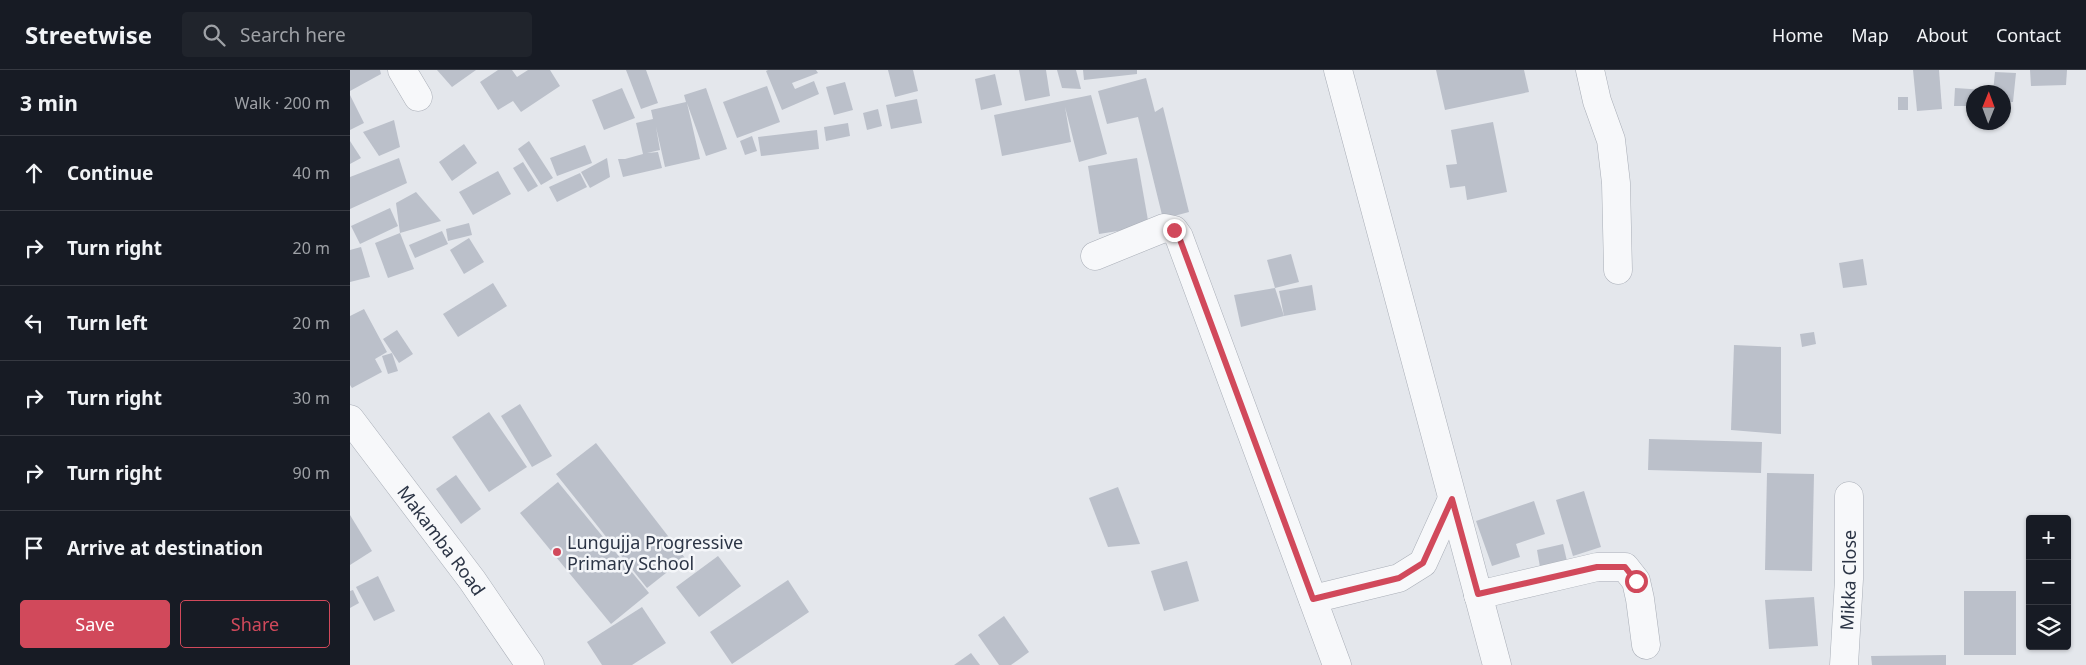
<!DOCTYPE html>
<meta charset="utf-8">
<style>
body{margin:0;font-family:"Noto Sans",sans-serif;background:#20242c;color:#f1f3f6}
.controls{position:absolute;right:15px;bottom:15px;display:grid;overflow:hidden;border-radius:5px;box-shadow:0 1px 4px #0004}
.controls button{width:45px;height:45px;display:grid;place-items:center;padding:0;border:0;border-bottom:1px solid #363941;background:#171b24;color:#f1f3f6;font:25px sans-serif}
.compass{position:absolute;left:1616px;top:15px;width:45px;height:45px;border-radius:50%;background:#171b24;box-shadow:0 1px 4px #0004;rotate:1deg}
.stop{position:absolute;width:15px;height:15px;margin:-11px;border:4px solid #d1495b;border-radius:50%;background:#fff}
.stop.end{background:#d1495b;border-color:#fff;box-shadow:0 1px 5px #0008}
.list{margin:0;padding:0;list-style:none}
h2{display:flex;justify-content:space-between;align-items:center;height:65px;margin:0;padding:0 20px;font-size:21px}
h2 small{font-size:16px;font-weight:400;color:#9ea1a6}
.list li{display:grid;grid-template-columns:32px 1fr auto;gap:15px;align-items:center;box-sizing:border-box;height:75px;padding:0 20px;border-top:1px solid #363941}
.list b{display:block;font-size:19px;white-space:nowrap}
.list em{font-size:16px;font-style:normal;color:#9ea1a6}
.actions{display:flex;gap:10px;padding:15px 20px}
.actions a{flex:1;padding:11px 0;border:1px solid #d1495b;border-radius:5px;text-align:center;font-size:18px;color:#d1495b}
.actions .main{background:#d1495b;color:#fff}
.icon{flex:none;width:28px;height:28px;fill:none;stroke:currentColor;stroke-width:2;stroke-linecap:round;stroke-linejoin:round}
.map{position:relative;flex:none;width:1736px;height:595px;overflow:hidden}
header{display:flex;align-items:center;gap:30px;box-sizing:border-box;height:70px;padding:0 25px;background:#171b24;border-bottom:1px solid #363941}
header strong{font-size:24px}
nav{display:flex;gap:28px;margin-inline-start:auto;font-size:18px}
.search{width:350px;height:45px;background:#20242c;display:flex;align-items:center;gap:12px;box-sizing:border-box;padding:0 18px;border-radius:5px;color:#9ea1a6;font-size:19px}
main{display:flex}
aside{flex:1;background:#171b24}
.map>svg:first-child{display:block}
.building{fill:#bbc0ca}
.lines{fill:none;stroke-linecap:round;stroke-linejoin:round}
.minor-casing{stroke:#a9aeb7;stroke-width:29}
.minor{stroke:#f7f8fa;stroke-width:28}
.route{stroke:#d1495b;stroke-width:6}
.poi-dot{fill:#d1495b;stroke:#f4f6f9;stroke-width:2}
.labels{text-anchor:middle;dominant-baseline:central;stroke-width:5;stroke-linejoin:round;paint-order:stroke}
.street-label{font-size:18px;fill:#2b3445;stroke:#f4f6f9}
.poi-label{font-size:18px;fill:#2b3445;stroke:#f4f6f9;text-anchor:start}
</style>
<header>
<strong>Streetwise</strong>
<div class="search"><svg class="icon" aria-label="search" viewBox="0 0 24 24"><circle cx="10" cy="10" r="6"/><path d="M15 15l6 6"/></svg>Search here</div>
<nav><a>Home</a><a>Map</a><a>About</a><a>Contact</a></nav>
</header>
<main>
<aside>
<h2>3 min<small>Walk · 200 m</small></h2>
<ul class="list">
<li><svg class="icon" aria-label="ahead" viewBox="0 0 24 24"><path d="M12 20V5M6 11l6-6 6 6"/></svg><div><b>Continue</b></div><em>40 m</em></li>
<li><svg class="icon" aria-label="right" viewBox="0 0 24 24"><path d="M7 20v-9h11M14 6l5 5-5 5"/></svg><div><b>Turn right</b></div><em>20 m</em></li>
<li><svg class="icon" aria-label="left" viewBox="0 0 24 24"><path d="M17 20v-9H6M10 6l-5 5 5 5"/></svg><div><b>Turn left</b></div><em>20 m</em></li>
<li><svg class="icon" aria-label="right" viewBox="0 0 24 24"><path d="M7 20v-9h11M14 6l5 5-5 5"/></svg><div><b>Turn right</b></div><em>30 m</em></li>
<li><svg class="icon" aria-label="right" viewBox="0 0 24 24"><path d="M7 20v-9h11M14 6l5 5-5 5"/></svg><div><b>Turn right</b></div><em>90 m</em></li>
<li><svg class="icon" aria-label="arrive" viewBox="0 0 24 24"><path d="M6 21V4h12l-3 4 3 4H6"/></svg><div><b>Arrive at destination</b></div></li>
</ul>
<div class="actions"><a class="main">Save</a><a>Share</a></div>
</aside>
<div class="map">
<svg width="1736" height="595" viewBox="0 0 1736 595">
<rect width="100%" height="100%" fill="#e4e7ec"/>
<g class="building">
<polygon points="0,0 30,0 31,4 0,21"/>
<polygon points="87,0 126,0 102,17"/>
<polygon points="148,0 162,0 167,7 178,0 200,0 210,16 171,42 163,31 148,40 130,12"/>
<polygon points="276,0 296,0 308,33 291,39"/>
<polygon points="418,0 466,0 468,3 442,13 445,19 464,11 469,24 432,40 416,1"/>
<polygon points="538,0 563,0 568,21 545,27"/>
<polygon points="669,0 696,0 700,26 675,31"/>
<polygon points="707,0 726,0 731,19 712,18"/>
<polygon points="733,0 787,0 787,4 734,10"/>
<polygon points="1086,0 1174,0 1179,22 1095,40"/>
<polygon points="1563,0 1589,0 1592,39 1567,41"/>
<polygon points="1680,0 1717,0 1716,15 1681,16"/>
<polygon points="1645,2 1666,3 1663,32 1654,32 1654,22 1643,22"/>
<polygon points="645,4 652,35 631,40 625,9"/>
<polygon points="796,8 805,42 813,37 839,142 813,149 788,47 757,54 748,21"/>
<polygon points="495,12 503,40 484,45 476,17"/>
<polygon points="417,16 430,52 387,68 373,32"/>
<polygon points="272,18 285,48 254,60 242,30"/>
<polygon points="356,18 377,79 356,86 337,33 350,89 315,97 306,57 310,80 297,83 308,82 312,98 273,107 268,89 275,89 293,84 286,53 303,49 301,40 336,32 334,25"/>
<polygon points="1605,18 1636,20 1636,22 1624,22 1624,36 1604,36"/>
<polygon points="0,25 14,53 0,60"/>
<polygon points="741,25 757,84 729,92 715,37 721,72 652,86 644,45"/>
<rect x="1548" y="27" width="10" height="13"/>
<polygon points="567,29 572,53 541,59 536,35"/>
<polygon points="528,39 532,56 517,60 513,43"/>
<polygon points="44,50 50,77 29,86 13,62"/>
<polygon points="1143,52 1157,122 1117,130 1115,116 1100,118 1096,95 1107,94 1101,60"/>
<polygon points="498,53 500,66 476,71 474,57"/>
<polygon points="467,60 469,79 411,86 408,67"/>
<polygon points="402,66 407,81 395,85 390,71"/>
<polygon points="0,71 11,88 0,94"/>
<polygon points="179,71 203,108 191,115 168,79"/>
<polygon points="114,74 127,93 102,111 89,92"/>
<polygon points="235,75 242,93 207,106 200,88"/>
<polygon points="49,88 57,113 0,139 0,107"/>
<polygon points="257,88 260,107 240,118 231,102"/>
<polygon points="787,88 799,156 749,164 738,96"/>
<polygon points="173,92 188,116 178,122 163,98"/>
<polygon points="148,101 161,124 123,145 109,122"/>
<polygon points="230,103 237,117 207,132 199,117"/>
<polygon points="66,122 91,151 50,163 46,133"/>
<polygon points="40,138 48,156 10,174 1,156"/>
<polygon points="119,153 122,165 98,171 96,159"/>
<polygon points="92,161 98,174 65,188 59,175"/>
<polygon points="50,163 64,199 38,208 25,173"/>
<polygon points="119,168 134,192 114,204 100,180"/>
<polygon points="11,177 20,207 0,212 0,180"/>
<polygon points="941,184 949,212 925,218 917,190"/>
<polygon points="1513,189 1517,215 1493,218 1489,193"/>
<polygon points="143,213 157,236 108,267 93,244"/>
<polygon points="962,215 966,240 934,246 929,221"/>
<polygon points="925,218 934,246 891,257 884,225"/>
<polygon points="14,239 37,282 25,289 32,302 2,318 0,315 0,246"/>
<polygon points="47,260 63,284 49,293 33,269"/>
<polygon points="1464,262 1466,274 1452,277 1450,264"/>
<polygon points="1384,275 1431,277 1431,364 1381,360"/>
<polygon points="42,283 48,301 38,304 32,286"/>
<polygon points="170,334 202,386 182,397 151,346"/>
<polygon points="139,342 177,397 139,422 102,367"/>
<polygon points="1299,369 1412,372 1411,403 1298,400"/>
<polygon points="246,373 335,488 297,518 206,404"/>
<polygon points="1417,403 1464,404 1462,501 1415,500"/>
<polygon points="106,405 131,439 111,454 86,419"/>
<polygon points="208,412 299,523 261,554 170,443"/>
<polygon points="768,417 790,474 758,477 739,428"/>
<polygon points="1234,421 1251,477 1223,486 1206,430"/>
<polygon points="1184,431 1195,464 1166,474 1170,487 1142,496 1126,451"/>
<polygon points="0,445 22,481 0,495"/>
<polygon points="1213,474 1217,491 1190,497 1187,480"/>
<polygon points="368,486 391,516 349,547 326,517"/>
<polygon points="837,491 849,531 814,541 801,501"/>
<polygon points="28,506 45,541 24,551 6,517"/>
<polygon points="438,510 459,542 382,594 360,562"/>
<polygon points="3,520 9,533 0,538 0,521"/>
<rect x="1614" y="521" width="52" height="64"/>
<polygon points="1464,527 1468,576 1419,579 1415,530"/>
<polygon points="292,537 316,573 282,595 252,595 237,572"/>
<polygon points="654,546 679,582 661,595 649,595 628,565"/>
<polygon points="621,583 630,595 604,595"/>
<polygon points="1596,585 1596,595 1522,595 1521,586"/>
</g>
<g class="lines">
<defs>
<g id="minor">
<polyline points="52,0 68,27"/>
<polyline points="988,0 1147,595"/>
<polyline points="1240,0 1247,31 1261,70 1266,113 1268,200"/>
<polyline points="745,186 814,158 824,160 829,167 987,595"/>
<path id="s1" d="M0 349 122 510 180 595"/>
<polyline points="1128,525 1247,497 1275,497 1286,511 1290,529 1296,575"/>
<polyline points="963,529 1049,508 1073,493 1102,429"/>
<path id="s2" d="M1494 595 1499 509V426"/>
</g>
</defs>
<use href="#minor" class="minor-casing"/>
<use href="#minor" class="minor"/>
</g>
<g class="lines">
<polyline class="route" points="824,160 829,167 963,529 1049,508 1073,493 1102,429 1128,524 1247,497 1275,497 1286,511"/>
</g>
<circle class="poi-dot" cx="207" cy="482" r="5"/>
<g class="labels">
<g class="street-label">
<text stroke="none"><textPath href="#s1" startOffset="152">Makamba Road</textPath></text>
<text stroke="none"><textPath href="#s2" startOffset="85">Mikka Close</textPath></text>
</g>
<g class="poi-label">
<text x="217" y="472">Lungujja Progressive<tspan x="217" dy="21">Primary School</tspan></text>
</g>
</g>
</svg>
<div class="controls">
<button>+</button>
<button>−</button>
<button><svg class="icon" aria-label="layers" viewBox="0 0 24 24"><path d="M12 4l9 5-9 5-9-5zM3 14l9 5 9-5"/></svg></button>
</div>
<svg class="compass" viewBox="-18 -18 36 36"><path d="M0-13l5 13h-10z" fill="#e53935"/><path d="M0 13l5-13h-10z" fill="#9ea1a6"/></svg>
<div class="stop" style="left:1286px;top:511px"></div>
<div class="stop end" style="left:824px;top:160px"></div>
</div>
</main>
